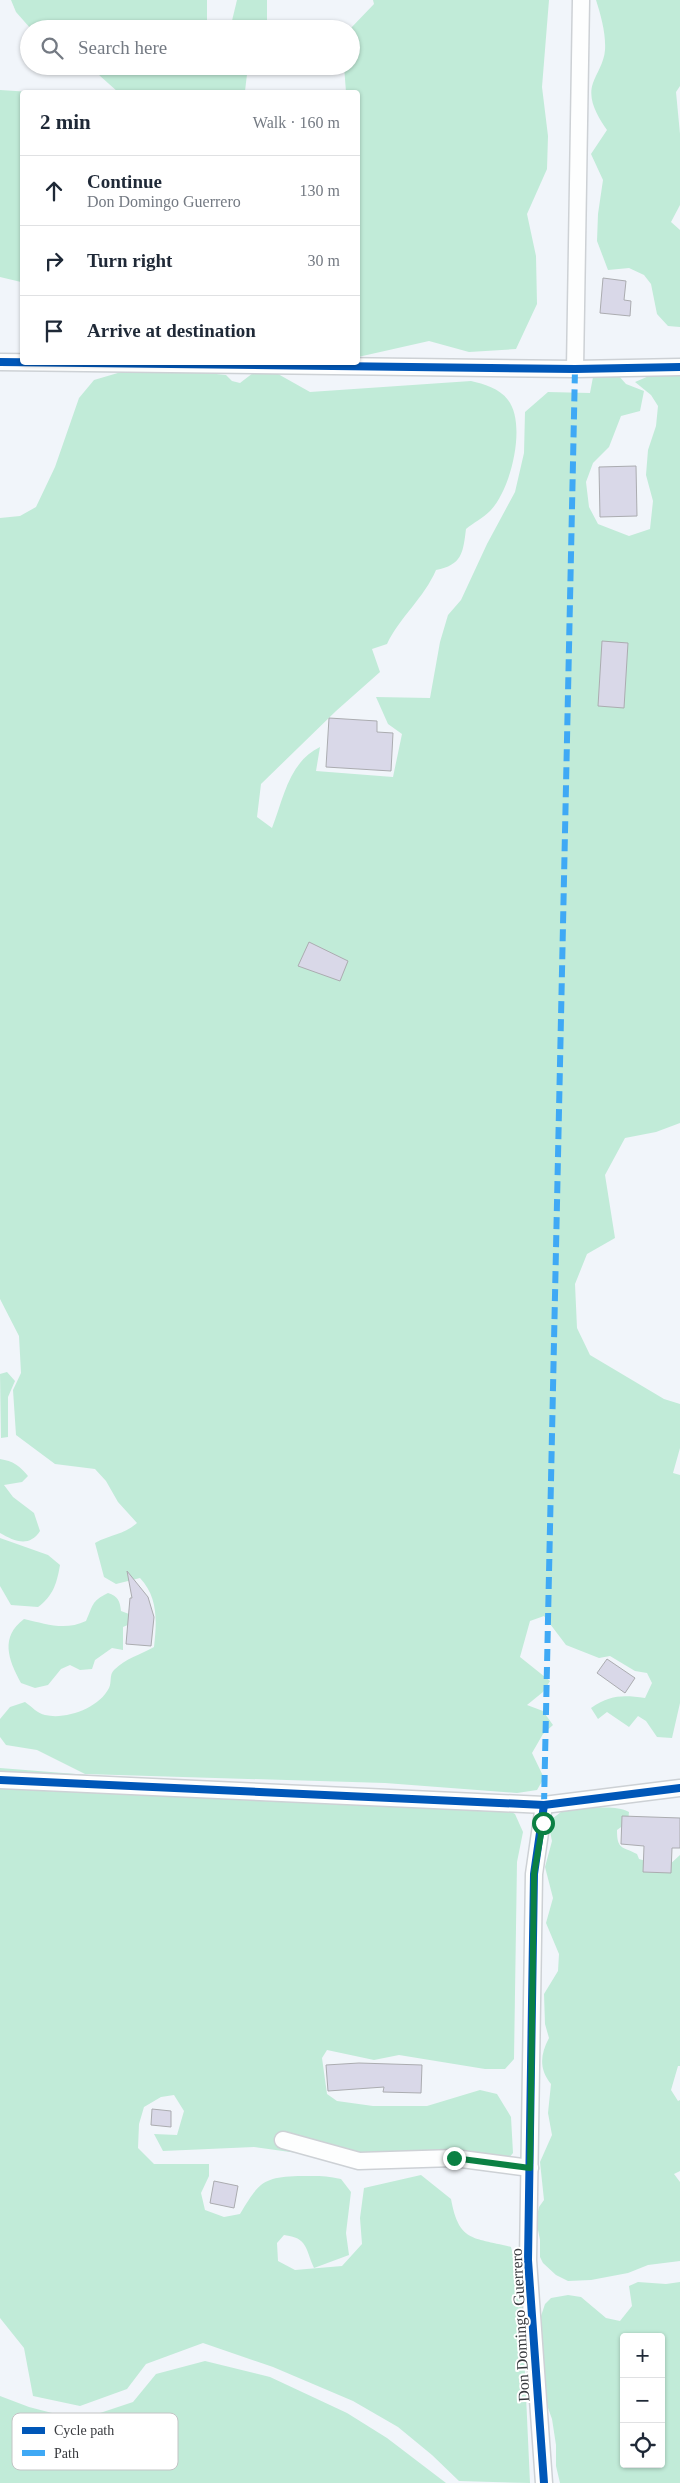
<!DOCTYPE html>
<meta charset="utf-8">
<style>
body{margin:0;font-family:"Times New Roman",serif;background:#f2f2f3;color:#1f2937}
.controls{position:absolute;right:15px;bottom:15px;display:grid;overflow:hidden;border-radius:5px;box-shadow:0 1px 4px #0004}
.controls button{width:45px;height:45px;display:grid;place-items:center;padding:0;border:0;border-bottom:1px solid #e0e1e3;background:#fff;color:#1f2937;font:25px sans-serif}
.stop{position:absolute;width:15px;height:15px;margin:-11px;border:4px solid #0b8043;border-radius:50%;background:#fff}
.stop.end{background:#0b8043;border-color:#fff;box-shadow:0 1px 5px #0008}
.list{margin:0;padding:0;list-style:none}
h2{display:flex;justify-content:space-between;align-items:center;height:65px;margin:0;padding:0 20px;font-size:21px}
h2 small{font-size:16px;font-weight:400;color:#747a83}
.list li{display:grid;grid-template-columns:32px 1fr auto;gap:15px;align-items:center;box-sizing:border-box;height:70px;padding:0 20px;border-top:1px solid #e0e1e3}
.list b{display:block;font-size:19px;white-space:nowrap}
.list p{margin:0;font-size:16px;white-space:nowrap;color:#747a83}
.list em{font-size:16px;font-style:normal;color:#747a83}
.icon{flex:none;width:28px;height:28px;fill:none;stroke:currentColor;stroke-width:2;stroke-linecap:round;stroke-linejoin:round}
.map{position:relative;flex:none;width:680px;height:2483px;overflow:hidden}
.search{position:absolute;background:#fff;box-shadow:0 1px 4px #0004;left:20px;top:20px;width:340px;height:55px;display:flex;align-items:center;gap:12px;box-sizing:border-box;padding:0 18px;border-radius:28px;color:#747a83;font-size:19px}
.panel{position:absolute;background:#fff;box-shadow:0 1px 4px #0004;left:20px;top:90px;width:340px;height:275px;border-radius:5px}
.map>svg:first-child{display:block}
.green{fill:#c1ebd8;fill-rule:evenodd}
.building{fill:#d9d8e8;stroke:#abacb0}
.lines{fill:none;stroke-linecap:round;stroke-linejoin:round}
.street-casing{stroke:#cdd1d5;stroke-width:19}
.street{stroke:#fdfefe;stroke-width:16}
.quiet{stroke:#3fa9f5;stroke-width:6;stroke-dasharray:12 6;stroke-linecap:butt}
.cycleway-casing{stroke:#fff;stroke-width:11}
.cycleway{stroke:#0057b8;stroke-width:8}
.route{stroke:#0b8043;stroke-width:6}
.labels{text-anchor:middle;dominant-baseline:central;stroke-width:4;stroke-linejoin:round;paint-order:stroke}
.street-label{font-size:16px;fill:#37393d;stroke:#fff}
.key{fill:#fff;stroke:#c3c4c5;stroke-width:1}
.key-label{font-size:14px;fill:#37393d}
</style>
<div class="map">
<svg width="680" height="2483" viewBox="0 0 680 2483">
<rect width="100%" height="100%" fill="#f1f5fa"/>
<g class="green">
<polygon points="11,0 207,0 207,29 31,29 16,12"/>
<polygon points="237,0 267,0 267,20 263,29 230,29"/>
<polygon points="373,0 549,0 542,87 548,136 547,169 527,214 536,256 537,304 516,349 469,352 429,341 358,357 358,92 346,92 344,66 351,66 350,29 374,4"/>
<path d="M596 0H680V86L676 92 680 134V205L671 222 680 230V327L668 326 657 314 651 284 644 275 629 268 608 270 597 241 598 214 603 180 591 154 607 130C598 117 587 100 593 83 597 72 604 63 605 50 606 33 601 16 596 0Z"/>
<polygon points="89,66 248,66 245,91 118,92"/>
<polygon points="0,90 31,92 22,92 22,280 21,282 0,277"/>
<path d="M128 370 187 371 226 375 232 381 240 383 253 373 267 371 278 374 310 392 471 381C484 384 499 388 508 400 527 424 511 490 490 511 483 518 473 523 466 529 463 553 462 565 436 570 424 598 400 617 387 644L372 649 380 672 336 711 261 784 257 817 272 828C284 797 289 762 320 747L316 771 393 777 402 734 388 724 376 697 430 698 440 642 448 615 461 600 487 544 515 492 524 453 525 412 548 392 590 393 593 377 618 375 626 384 644 391 640 411 621 416 609 447 593 463 586 482 589 507 598 524 629 536 650 529 653 501 646 475 648 450 656 426 658 406 651 395 635 382 656 373H680V1123L656 1132 625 1138 605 1175 615 1238 587 1254 575 1284 577 1328 590 1355 664 1399 680 1404V1448L673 1473 680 1475V1703L672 1738 657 1737 646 1721 638 1716 629 1727 607 1712 598 1719 591 1708C611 1695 622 1695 645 1698L652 1683 647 1673 635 1671 610 1656 599 1658 566 1645 544 1616 530 1621 520 1657 550 1681 543 1692 527 1705 543 1711 553 1725 543 1734 532 1753 544 1778 537 1790 517 1793 385 1783 85 1774 37 1750 6 1745 0 1737V1719L10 1707 25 1702C31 1706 38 1714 45 1715 66 1720 99 1708 109 1688 112 1682 109 1675 114 1670 126 1658 140 1655 154 1647 157 1621 158 1597 140 1578L116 1584 104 1577 95 1543C111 1534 124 1535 137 1523L118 1502 106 1481 95 1469 55 1464 16 1435 13 1390 21 1373 19 1336 0 1299V518L20 516 36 507 55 467 79 398 94 380Z"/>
<polygon points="7,1372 15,1381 8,1397 8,1437 1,1438 0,1374"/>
<path d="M0 1459C13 1461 20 1466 28 1476L22 1482 4 1485 13 1497 34 1513 40 1531C29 1548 14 1541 0 1533Z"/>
<path d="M0 1538 48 1555 60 1565C57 1583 53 1596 38 1607L11 1605 0 1586Z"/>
<path d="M108 1593C118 1596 120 1601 121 1611L129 1614 130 1624 123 1627V1650L112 1648 95 1660 92 1669 80 1670 70 1665 61 1669 48 1685 35 1688 21 1683C8 1659 0 1637 24 1619 46 1624 65 1631 86 1621 93 1606 91 1601 108 1593Z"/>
<path d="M0 1768 455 1804 506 1809 515 1814 523 1832 517 1862 514 2059 505 2069H485L399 2055 374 2060 327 2050 322 2058 327 2094 337 2101 373 2106H427L480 2090 497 2094 511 2117 513 2153 503 2165 486 2169 290 2152 254 2147 163 2151 154 2134 177 2135 184 2111 174 2095 161 2097 144 2107 139 2124 138 2148 154 2164H209V2176L201 2193 205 2210 224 2217 240 2214C258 2184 262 2177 298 2176 315 2176 324 2175 341 2179L351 2192 346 2233 349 2255 314 2268C305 2248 308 2238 284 2235L277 2243 278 2261 295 2270 342 2266 362 2244 360 2218 364 2188 421 2175 451 2199C459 2242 472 2237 511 2247L521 2286 530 2483 459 2481 432 2455 398 2427 353 2401 273 2367 203 2343 146 2364 127 2389 80 2406 33 2396 24 2348 0 2318Z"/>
<path d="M580 1806C596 1809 616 1805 629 1812L628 1822 617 1830C617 1850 622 1846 637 1854L639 1859 667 1867 680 1855V2066H678L671 2090 678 2101 680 2100V2171L674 2174 680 2182V2261L648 2265 628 2273 591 2280 568 2281 556 2275 543 2263 540 2257V2240L536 2220 539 2207 544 2200 540 2162 552 2135 548 2113 551 2084C539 2069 540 2055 549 2038L545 2024 544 1994 558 1971 559 1954 546 1923 553 1898 545 1867 552 1841 548 1822 561 1812Z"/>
<path d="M638 2282 666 2284 680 2282V2483H560L556 2466V2445L552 2419 543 2394 540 2319 545 2304 551 2298 568 2295 581 2297 606 2318 620 2321 632 2306 629 2286ZM624 2337H661V2464H624Z"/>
<polygon points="205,2361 270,2377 347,2413 387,2438 446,2483 0,2483 0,2396 29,2407 79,2420 133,2402 156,2374"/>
</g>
<g class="building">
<polygon points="603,278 626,281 624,300 631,301 630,316 600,313"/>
<polygon points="636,466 637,516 600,517 599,467"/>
<polygon points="602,641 628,643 624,708 598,706"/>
<polygon points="329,718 377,721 377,732 393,733 391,771 326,767"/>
<polygon points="309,942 348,961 340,981 298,966"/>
<polygon points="127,1571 148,1597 154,1617 151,1646 126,1644 130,1598 132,1598"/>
<polygon points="607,1659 635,1678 625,1693 597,1673"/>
<polygon points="622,1816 680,1818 680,1848 672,1848 671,1873 643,1872 644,1846 621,1844"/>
<polygon points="359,2063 422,2065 421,2093 383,2092 384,2087 328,2091 326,2065"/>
<polygon points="152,2109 171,2111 171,2127 151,2125"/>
<polygon points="214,2181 238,2186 234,2208 210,2203"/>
</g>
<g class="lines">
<defs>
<g id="street">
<polyline points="0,362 575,369 680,367"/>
<polyline points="575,369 581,0"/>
<polyline points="0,1780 544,1805 680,1788"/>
<polyline points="283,2140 359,2161 454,2158 530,2168"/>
<polyline points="544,2483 528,2260 534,1874 544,1805"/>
</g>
</defs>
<use href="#street" class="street-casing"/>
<use href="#street" class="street"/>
<polyline class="quiet" points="544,1805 575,369"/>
<defs>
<g id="cycleway">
<polyline points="0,362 575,369 680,367"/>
<polyline points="0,1780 544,1805 680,1788"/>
<polyline points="544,2483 528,2260 534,1874 544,1805"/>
</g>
</defs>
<use href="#cycleway" class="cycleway-casing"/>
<use href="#cycleway" class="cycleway"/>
</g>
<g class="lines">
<polyline class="route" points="454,2158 530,2168 534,1874 543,1823"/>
</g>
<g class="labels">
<g class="street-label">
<text transform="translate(520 2325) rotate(-93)">Don Domingo Guerrero</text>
</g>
</g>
<rect x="12" y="2413" width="166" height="57" rx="8" class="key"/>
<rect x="22" y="2427" width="23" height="7" fill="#0057b8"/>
<rect x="22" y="2450" width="23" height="6" fill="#3fa9f5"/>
<g class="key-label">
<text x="54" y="2435">Cycle path</text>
<text x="54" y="2458">Path</text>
</g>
</svg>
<div class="controls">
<button>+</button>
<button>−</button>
<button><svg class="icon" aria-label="locate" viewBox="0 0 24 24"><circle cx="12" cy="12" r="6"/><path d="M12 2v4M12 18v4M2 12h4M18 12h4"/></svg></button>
</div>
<div class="stop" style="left:543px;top:1823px"></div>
<div class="stop end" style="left:454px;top:2158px"></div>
<div class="search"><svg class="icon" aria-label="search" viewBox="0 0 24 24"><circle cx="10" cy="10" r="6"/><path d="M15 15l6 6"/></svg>Search here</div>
<section class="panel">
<h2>2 min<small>Walk · 160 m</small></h2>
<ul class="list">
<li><svg class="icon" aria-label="ahead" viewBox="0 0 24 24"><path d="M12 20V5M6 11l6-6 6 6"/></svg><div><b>Continue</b><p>Don Domingo Guerrero</p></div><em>130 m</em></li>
<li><svg class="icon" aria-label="right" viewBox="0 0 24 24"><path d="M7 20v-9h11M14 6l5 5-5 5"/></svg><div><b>Turn right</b></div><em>30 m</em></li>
<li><svg class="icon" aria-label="arrive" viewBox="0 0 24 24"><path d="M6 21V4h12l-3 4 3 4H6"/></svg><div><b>Arrive at destination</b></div></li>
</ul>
</section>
</div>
